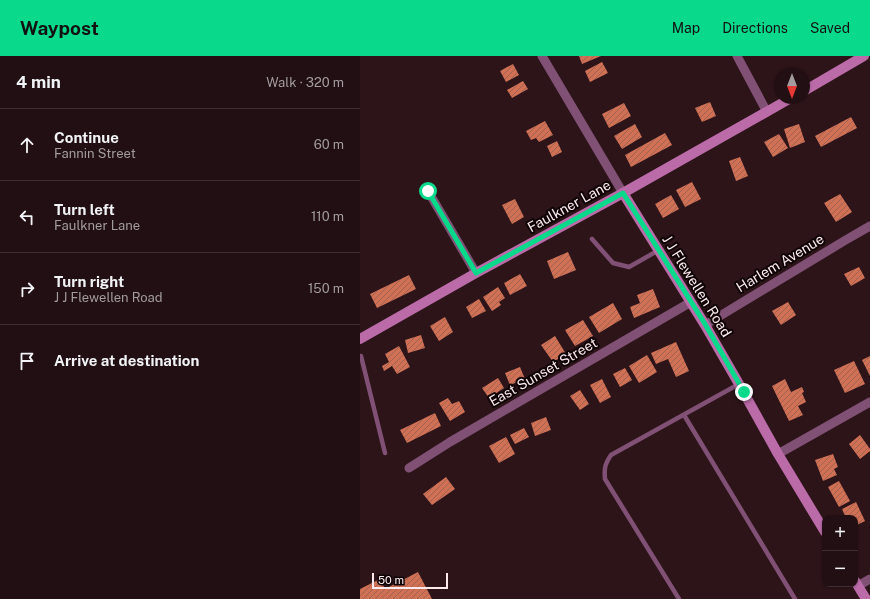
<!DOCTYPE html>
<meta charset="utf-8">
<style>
body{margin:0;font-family:"Public Sans",sans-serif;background:#2e1d21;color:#f1f3f6}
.controls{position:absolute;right:12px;bottom:12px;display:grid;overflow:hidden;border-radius:8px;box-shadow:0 1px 3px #0004}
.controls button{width:36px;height:36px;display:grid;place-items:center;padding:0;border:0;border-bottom:1px solid #3f2f33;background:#220f13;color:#f1f3f6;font:20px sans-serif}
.compass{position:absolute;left:414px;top:12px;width:36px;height:36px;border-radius:50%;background:#220f13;box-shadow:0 1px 3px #0004;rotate:180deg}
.scale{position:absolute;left:12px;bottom:10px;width:76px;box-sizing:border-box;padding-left:4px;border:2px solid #fbe9ec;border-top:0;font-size:11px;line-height:14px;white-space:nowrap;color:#fbe9ec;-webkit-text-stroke:3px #0e0406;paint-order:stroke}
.stop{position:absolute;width:12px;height:12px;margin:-9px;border:3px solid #08d98b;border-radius:50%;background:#fff}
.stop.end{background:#08d98b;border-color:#fff;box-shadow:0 1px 4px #0008}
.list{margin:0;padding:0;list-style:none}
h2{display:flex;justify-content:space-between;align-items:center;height:52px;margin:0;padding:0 16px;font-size:17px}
h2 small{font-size:13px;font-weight:400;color:#a29ca0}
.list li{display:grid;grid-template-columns:26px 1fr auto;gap:12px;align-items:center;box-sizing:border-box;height:72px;padding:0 16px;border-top:1px solid #3f2f33}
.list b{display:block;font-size:15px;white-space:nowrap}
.list p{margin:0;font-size:13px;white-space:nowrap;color:#a29ca0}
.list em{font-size:13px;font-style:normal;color:#a29ca0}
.icon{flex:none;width:22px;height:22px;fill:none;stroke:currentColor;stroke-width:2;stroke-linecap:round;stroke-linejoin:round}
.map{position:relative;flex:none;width:510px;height:543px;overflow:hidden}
header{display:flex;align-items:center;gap:24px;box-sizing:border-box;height:56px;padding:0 20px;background:#08d98b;color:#111}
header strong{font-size:19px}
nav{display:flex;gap:22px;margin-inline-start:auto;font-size:14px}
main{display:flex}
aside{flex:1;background:#220f13}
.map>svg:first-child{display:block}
.building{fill:url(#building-hatch)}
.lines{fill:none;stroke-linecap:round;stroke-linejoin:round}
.lane{stroke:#815075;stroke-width:4.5}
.street{stroke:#815075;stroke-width:9}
.secondary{stroke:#ba6ba8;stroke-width:10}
.route{stroke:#08d98b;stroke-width:5}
.labels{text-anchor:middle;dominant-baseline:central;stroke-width:4;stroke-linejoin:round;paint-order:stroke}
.street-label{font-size:14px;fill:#fbe9ec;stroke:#0e0406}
</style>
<header>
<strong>Waypost</strong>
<nav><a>Map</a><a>Directions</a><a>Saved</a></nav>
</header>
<main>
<aside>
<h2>4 min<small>Walk · 320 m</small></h2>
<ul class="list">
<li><svg class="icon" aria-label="ahead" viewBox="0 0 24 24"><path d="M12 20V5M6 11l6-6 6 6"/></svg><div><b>Continue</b><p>Fannin Street</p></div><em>60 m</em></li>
<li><svg class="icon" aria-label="left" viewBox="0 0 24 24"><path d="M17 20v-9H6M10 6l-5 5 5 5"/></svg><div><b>Turn left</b><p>Faulkner Lane</p></div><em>110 m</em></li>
<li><svg class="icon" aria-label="right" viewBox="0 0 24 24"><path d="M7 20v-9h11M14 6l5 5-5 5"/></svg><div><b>Turn right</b><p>J J Flewellen Road</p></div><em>150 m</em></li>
<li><svg class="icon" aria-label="arrive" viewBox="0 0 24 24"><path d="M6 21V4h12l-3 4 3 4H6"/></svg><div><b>Arrive at destination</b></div></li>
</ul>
</aside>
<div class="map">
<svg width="510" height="543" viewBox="0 0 510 543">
<defs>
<pattern id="building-hatch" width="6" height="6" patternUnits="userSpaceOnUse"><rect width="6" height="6" fill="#d07156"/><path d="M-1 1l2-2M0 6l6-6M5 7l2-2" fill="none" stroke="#a16251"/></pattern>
</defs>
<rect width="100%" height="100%" fill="#2d1419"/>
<g class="building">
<polygon points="219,0 241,0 222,8"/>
<polygon points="242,6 248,17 230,26 225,15"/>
<polygon points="153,8 159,19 146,26 140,15"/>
<polygon points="163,25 168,33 152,42 147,34"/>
<polygon points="350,46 356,60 342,66 335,52"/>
<polygon points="264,47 271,60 249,72 242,58"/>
<polygon points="491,61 497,72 461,91 455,80"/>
<polygon points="185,65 193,79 179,86 176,82 171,84 166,75"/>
<polygon points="275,68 282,81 262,93 254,80"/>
<polygon points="439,68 445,86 430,92 424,73"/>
<polygon points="305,77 312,89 271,111 265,99"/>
<polygon points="419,78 428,92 413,101 404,86"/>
<polygon points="197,85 202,96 192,101 187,90"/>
<polygon points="380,101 388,120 376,125 369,105"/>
<polygon points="332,126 341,143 325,151 316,134"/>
<polygon points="480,138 492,156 476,166 464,147"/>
<polygon points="311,139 319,153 303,162 295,148"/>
<polygon points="155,143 164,161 152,168 142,149"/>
<polygon points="208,196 216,214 194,223 187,205"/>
<polygon points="499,211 505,222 491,230 484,218"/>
<polygon points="160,218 167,230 150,239 144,227"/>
<polygon points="49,219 56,233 17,252 10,238"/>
<polygon points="138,231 145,242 139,246 141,249 132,255 123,241"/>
<polygon points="293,233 300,251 274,262 270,251 280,247 277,239"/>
<polygon points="119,243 126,255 112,262 106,251"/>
<polygon points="428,246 436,259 421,269 412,255"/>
<polygon points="253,247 262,263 239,277 229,261"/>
<polygon points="85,261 93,276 79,285 70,270"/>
<polygon points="223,264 233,280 215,290 205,274"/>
<polygon points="61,279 65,292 48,297 45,284"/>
<polygon points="195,280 206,298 193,306 181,289"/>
<polygon points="316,286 329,315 316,321 308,303 296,308 291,297"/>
<polygon points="39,290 50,311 37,318 32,310 24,315 22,310 29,306 25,298"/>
<polygon points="287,299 297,316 279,327 269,310"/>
<polygon points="510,300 510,320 502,304"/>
<polygon points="494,305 505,328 485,337 474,314"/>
<polygon points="160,311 165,323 150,329 145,317"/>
<polygon points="265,312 272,324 260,331 253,318"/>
<polygon points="138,322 144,332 129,342 122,332"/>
<polygon points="242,323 251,341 240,347 230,329"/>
<polygon points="425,323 431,336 442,331 444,336 442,337 446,346 438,350 443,359 429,365 412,330"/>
<polygon points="220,334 229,348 220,354 210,340"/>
<polygon points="88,342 92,348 99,345 105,356 90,365 79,347"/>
<polygon points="75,357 81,370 47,387 40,374"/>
<polygon points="186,361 191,374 175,380 171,367"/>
<polygon points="164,372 169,381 155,388 150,379"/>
<polygon points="500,379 510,393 510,395 500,403 489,388"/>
<polygon points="146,381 155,398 139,407 129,390"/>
<polygon points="473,398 478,411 474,413 477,419 463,425 455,404"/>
<polygon points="86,421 95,433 72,449 63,438"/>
<polygon points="479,425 490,445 479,451 468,431"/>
<polygon points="496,446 505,465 495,470 495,462 486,462 482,453"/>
<polygon points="58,516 72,543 0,543 0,533 20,523 25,533"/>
</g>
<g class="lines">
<g class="lane">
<polyline points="232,183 253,207 269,211 299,194"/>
<polyline points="0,300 1,300 25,397"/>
<polyline points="324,359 435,543"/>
<path d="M319 543 245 423C244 412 245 408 251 399L379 328"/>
</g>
<g class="street">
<polyline points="182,0 263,137"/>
<polyline points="377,0 407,56"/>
<polyline points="68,135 116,217"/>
<polyline points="345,269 484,185 510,170"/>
<polyline points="418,398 510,346"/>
<polyline points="49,412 90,386 331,246"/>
<polyline points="498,530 510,523"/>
</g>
<g class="secondary">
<polyline points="444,35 504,0"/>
<polyline points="263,137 345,269 379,328 418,398 465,476"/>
<polyline points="0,283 116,217 263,137 431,42"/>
<polyline points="495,525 506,543"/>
</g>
</g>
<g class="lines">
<polyline class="route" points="68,135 116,217 263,137 345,268 384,336"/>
</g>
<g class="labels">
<g class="street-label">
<text transform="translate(209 150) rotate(-29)">Faulkner Lane</text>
<text transform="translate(420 207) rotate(-31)">Harlem Avenue</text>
<text transform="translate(337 230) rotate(58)">J J Flewellen Road</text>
<text transform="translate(183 316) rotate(-30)">East Sunset Street</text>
</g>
</g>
</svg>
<div class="controls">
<button>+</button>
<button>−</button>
</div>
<svg class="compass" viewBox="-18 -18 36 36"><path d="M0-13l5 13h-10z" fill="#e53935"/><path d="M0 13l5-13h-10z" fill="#a29ca0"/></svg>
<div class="scale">50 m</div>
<div class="stop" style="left:68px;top:135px"></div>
<div class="stop end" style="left:384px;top:336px"></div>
</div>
</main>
